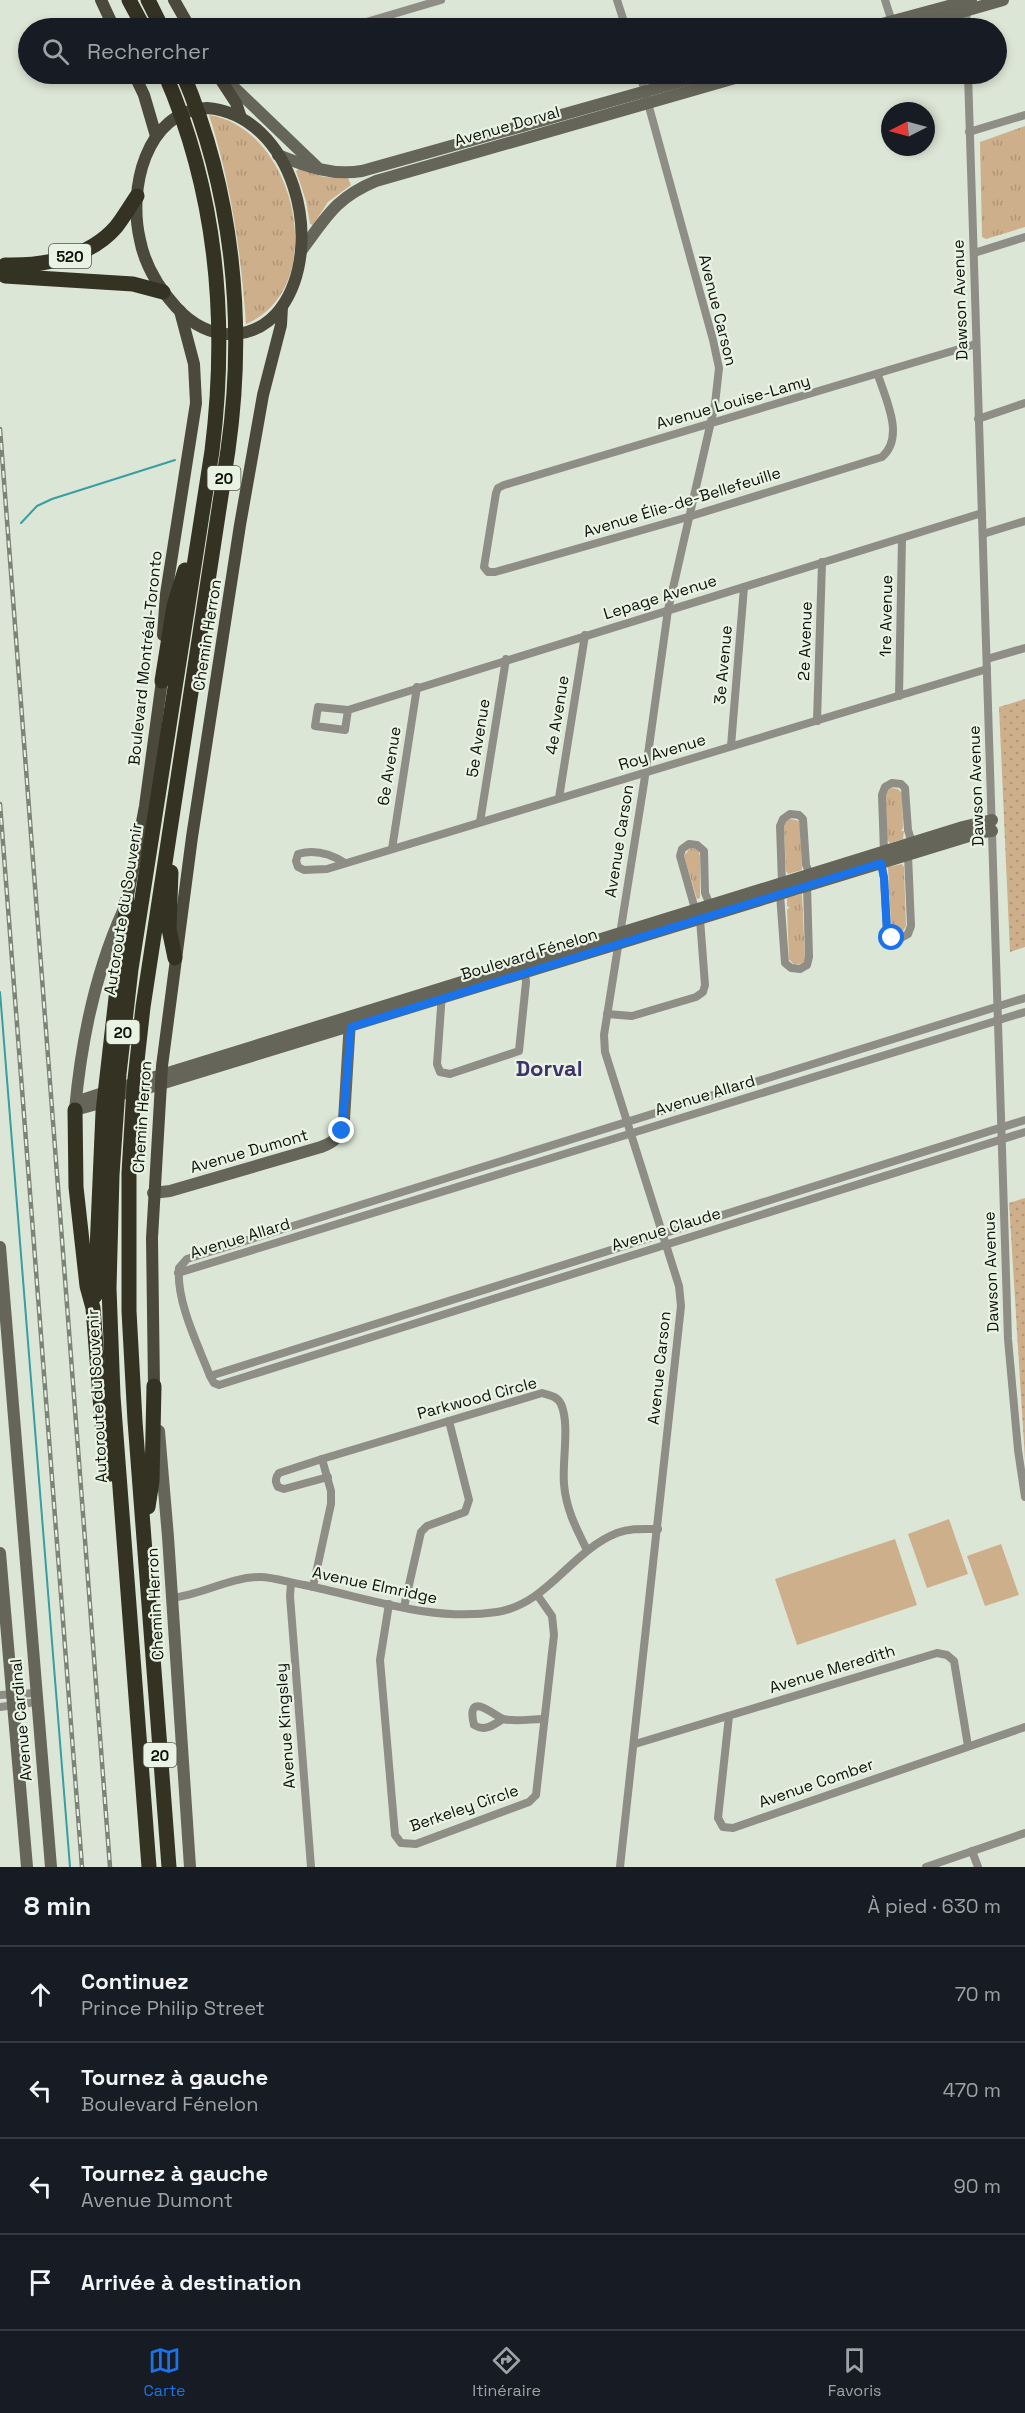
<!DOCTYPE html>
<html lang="fr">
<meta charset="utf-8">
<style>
body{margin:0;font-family:"Space Grotesk",sans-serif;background:#20242c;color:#f1f3f6}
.compass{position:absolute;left:881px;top:102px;width:54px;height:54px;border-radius:50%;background:#171b24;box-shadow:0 3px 9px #0003;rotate:264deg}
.stop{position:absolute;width:18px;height:18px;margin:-14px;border:4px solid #1a73e8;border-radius:50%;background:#fff}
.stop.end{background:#1a73e8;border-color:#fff;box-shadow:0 2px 6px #0008}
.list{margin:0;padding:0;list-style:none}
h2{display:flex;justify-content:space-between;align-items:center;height:78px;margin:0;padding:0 24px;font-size:26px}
h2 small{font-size:20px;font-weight:400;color:#9ea1a6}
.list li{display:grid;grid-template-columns:39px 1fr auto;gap:18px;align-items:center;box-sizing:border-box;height:96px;padding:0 24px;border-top:2px solid #363941}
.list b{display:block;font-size:22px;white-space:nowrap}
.list p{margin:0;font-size:20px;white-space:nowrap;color:#9ea1a6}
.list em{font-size:20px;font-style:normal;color:#9ea1a6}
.icon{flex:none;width:33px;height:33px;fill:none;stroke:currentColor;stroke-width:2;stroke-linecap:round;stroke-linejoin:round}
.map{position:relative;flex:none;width:1025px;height:1867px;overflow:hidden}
.search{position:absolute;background:#171b24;box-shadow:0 3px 9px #0003;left:18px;right:18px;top:18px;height:66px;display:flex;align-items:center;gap:15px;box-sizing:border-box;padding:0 21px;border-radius:33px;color:#9ea1a6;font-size:22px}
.sheet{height:462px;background:#171b24}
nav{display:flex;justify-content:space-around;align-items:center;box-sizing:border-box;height:84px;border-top:2px solid #363941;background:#171b24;font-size:16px;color:#9ea1a6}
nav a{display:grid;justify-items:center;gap:3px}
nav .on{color:#1a73e8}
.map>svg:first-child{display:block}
.grass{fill:url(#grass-tufts)}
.park{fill:url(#park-dots)}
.pitch{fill:#ceaf8b}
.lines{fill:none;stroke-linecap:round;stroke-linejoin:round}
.stream{stroke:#389e9f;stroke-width:2}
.street{stroke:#8e8d86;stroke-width:8}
.secondary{stroke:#66655a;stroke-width:12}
.primary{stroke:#4b493c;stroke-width:12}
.highway{stroke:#333223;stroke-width:15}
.rail-casing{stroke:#7c8378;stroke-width:4.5}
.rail{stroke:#e9f3e3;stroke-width:2;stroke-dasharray:7;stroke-linecap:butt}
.route{stroke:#1a73e8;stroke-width:8}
.labels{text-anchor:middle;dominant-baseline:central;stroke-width:4.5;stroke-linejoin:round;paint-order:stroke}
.shield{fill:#e9f3e3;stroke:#50554c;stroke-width:1.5}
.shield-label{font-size:15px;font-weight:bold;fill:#0e110c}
.street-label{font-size:16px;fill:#0e110c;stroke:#e9f3e3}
.district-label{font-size:22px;font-weight:bold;fill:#3f316d;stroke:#e9f3e3}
</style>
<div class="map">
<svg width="1025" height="1867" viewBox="0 0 1025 1867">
<defs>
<pattern id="grass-tufts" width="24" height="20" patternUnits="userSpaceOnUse" patternTransform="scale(1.5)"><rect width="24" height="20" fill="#ceaf8b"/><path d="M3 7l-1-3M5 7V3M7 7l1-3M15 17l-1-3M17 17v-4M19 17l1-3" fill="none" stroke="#b09677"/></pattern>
<pattern id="park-dots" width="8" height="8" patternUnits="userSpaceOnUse" patternTransform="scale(1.5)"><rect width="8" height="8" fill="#ceaf8b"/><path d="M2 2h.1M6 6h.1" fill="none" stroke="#b09677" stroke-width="1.8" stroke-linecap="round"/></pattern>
</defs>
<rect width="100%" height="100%" fill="#dce6d6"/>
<g class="grass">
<path d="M209 115C296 128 332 288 246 324 241 253 231 183 209 115Z"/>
<polygon points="1025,126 1025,227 986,239 982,237 980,142"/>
<polygon points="299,169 324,177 348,178 351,185 328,202 313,225 310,224 306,201 296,171"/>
<polygon points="892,788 898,789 902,793 903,828 901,831 904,831 903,839 890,843 887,840 886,796 888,790"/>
<polygon points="791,819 799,821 800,826 802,870 788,874 786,871 784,827 786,821"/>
<polygon points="690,848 698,850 700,856 700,898 697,899 684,856"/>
<polygon points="902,864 904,867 906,926 902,933 896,934 891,926 888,867"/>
<polygon points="802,894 805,958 803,963 794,965 789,959 787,909 790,908 787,906 787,898"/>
</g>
<g class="park">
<polygon points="1025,699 1025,947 1010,952 999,707"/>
<polygon points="1025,1198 1025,1460 1009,1203"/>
</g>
<g class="pitch">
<polygon points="949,1519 968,1574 927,1588 908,1534"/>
<polygon points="895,1539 917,1605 797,1645 775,1579"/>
<polygon points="1001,1544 1019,1595 985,1606 967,1556"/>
</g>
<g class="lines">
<g class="stream">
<polyline points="21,523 37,506 52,499 175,460"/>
<polyline points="0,992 70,1867"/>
</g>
<g class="street">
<polyline points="617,0 626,28"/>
<polyline points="885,0 894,28"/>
<polyline points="966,8 967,28"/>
<polyline points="346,28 441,0"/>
<polyline points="968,74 1008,1339 1018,1450 1025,1497"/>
<polyline points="969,132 1025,115"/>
<polyline points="974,253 1025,237"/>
<path d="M878 375C886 400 905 437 882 457L688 517 495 572H488L484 567 496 493 498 488 504 485 976 344"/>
<polyline points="978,419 1025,403"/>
<polyline points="983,534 1025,521"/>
<polyline points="987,659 1025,648"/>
<polyline points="899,696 902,538"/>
<polyline points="348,710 345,730 315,726 318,707 348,710 982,513"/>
<polyline points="817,721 822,562"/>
<polyline points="731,746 744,587"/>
<polyline points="559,798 585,635"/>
<polyline points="480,822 506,659"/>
<polyline points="392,849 417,687"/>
<polyline points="884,852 882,795 885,787 892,783 901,784 905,788 908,830 912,843"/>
<path d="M345 863C331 854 315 849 298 854L296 861 298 867 304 870 327 869 987 669"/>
<polyline points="881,863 884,878 887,932 892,937 901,938 908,934 911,926 908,855"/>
<polyline points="782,883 780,826 783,819 790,814 799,815 803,819 806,865 810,874"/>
<polyline points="780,894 785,963 791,968 800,969 807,965 809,957 807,886"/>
<polyline points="695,909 680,856 682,849 689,844 697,845 704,851 705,893 710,905"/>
<polyline points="442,993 437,1064 440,1072 450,1074 519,1051 526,982 525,973"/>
<path d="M1025 998 187 1259 179 1268C176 1301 198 1345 210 1376L214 1383 219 1385 1025 1132"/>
<polyline points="607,1014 632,1016 696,997 703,992 705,985 700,919"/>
<polyline points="178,1273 1025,1012"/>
<polyline points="210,1376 1025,1120"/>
<path d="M322 1459 279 1473C275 1478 275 1481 278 1487L284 1489 328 1477"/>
<polyline points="291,1583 290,1596 311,1867"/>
<path d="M313 1587 331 1504V1491L322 1459 542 1393C549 1395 557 1396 561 1404 570 1424 562 1461 564 1484 566 1509 576 1528 587 1550"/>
<path d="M171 1598C201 1595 230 1577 260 1577 274 1577 290 1583 304 1585 368 1598 431 1622 497 1612 548 1604 571 1551 617 1533 630 1528 644 1529 658 1529"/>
<polyline points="389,1604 380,1660 395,1835 401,1843 416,1844 529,1802 536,1795 554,1635 552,1616 538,1596"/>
<polyline points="404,1607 421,1532 427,1526 465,1512 469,1500 449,1421"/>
<polyline points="0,1695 35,1693"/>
<polyline points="0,1707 36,1702"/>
<polyline points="729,1716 718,1818 723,1827 733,1828 1025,1727"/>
<path d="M503 1719C493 1725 485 1732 474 1725 465 1688 496 1717 503 1719 515 1722 531 1719 543 1719"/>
<polyline points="635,1744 937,1653 947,1655 954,1661 968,1746"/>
<polyline points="972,1851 978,1867"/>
<polyline points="620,1867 681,1306 679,1286 605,1052 604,1035 644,783 668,610 715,404 719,368 713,340 640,74"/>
<polyline points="926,1867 1025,1833"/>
</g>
<g class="secondary">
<polyline points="867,28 971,0"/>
<polyline points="906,28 1003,0"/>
<polyline points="220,74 317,167"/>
<path d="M278 155C306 166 331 176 362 171L707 74"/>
<path d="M301 251C326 218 335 198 376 181L749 74"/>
<polyline points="129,1085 963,827 992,820"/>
<polyline points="128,1094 982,832 992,831"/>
<path d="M111 1100 75 1110C81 1043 95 973 123 911"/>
<polyline points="76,1102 112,1090"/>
<path d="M153 1193 170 1191 321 1147C335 1142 342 1135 344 1120L350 1020"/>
<polyline points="0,1247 51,1867"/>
<polyline points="159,1431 168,1537 190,1867"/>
<polyline points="0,1553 27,1867"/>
</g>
<g class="primary">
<polyline points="101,0 114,28"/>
<polyline points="174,0 190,28"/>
<polyline points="134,74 144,95 156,136"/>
<polyline points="217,74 236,103 241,118"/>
<path d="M207 108C293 115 327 244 281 308 270 323 254 332 236 334 212 336 191 324 176 307 158 287 145 266 140 240 128 190 145 111 207 108Z"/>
<polyline points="163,635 166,594 196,403 194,364 180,311"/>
<polyline points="127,901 145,806 163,673"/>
<polyline points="154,1386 152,1238 162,1066 192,837 240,525 263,395 281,325 282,307"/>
</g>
<g class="highway">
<polyline points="129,0 144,28"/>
<polyline points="148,0 162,28"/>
<path d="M5 265C44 266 89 258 116 227 124 217 130 206 137 196"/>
<polyline points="5,276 133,284 163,292"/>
<polyline points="162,681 174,606 185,570"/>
<polyline points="171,872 169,929 175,958"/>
<polyline points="75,1110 76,1187 87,1286 93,1308 103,1435 110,1474"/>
<polyline points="95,1296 103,1112 127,901"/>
<polyline points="148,1507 152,1481 154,1386"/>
<path d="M149 1867 113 1396 109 1288 112 1175 119 1074 131 969 212 451C228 322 217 193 165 74"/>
<path d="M169 1867 135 1421 129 1311V1173L134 1088 143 1007 228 450C246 323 233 192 183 74"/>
</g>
<defs>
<g id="rail">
<polyline points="0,429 110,1867"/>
<polyline points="0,804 82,1867"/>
</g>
</defs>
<use href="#rail" class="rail-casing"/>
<use href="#rail" class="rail"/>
</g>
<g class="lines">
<polyline class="route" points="342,1131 351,1027 881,863 884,878 887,932 892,938"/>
</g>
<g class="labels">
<g class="shield">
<rect x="49" y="244" width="42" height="24" rx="4.5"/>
<rect x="207.5" y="466" width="33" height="24" rx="4.5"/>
<rect x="106.5" y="1020" width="33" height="24" rx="4.5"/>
<rect x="143.5" y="1743" width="33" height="24" rx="4.5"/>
</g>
<g class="shield-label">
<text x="70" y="256">520</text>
<text x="224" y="478">20</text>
<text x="123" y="1032">20</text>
<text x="160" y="1755">20</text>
</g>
<g class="street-label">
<text transform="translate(507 126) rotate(-16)">Avenue Dorval</text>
<text transform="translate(960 300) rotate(-92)">Dawson Avenue</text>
<text transform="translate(718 310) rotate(76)">Avenue Carson</text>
<text transform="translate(733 402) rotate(-16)">Avenue Louise-Lamy</text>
<text transform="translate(682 502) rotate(-17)">Avenue Élie-de-Bellefeuille</text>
<text transform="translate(660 597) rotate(-17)">Lepage Avenue</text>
<text transform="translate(886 616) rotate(-89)">1re Avenue</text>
<text transform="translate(207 635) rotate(-81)">Chemin Herron</text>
<text transform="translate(805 641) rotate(-88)">2e Avenue</text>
<text transform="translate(145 658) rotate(-84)">Boulevard Montréal-Toronto</text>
<text transform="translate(723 665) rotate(-85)">3e Avenue</text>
<text transform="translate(557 715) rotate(-81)">4e Avenue</text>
<text transform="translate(478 738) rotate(-81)">5e Avenue</text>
<text transform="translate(662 752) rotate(-17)">Roy Avenue</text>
<text transform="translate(389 766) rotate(-81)">6e Avenue</text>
<text transform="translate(976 786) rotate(-92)">Dawson Avenue</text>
<text transform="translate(619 841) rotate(-81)">Avenue Carson</text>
<text transform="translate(123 909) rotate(-81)">Autoroute du Souvenir</text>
<text transform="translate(529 954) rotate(-17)">Boulevard Fénelon</text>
<text transform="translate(705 1095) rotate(-17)">Avenue Allard</text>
<text transform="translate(142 1117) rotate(-86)">Chemin Herron</text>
<text transform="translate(249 1151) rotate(-16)">Avenue Dumont</text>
<text transform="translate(666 1229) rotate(-17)">Avenue Claude</text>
<text transform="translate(240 1238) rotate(-17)">Avenue Allard</text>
<text transform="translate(991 1272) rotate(-92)">Dawson Avenue</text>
<text transform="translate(659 1368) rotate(-84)">Avenue Carson</text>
<text transform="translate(97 1396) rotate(-93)">Autoroute du Souvenir</text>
<text transform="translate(477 1398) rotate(-15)">Parkwood Circle</text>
<text transform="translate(375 1585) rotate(12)">Avenue Elmridge</text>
<text transform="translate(155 1604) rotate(-93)">Chemin Herron</text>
<text transform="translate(832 1669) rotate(-17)">Avenue Meredith</text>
<text transform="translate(21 1720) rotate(-95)">Avenue Cardinal</text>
<text transform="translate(285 1726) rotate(-94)">Avenue Kingsley</text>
<text transform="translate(816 1783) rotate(-19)">Avenue Comber</text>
<text transform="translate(464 1808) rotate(-19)">Berkeley Circle</text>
</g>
<g class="district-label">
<text x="549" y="1068">Dorval</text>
</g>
</g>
</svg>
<svg class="compass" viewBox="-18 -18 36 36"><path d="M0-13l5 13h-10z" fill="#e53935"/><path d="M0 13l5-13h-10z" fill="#9ea1a6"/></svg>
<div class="stop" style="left:892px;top:938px"></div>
<div class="stop end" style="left:342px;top:1131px"></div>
<div class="search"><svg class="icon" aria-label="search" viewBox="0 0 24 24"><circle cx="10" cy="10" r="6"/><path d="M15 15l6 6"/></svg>Rechercher</div>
</div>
<section class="sheet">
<h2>8 min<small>À pied · 630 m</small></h2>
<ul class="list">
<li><svg class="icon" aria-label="ahead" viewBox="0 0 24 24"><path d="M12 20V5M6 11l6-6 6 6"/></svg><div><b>Continuez</b><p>Prince Philip Street</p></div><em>70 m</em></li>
<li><svg class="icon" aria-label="left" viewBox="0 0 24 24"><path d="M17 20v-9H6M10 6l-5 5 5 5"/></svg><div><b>Tournez à gauche</b><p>Boulevard Fénelon</p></div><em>470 m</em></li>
<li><svg class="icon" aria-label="left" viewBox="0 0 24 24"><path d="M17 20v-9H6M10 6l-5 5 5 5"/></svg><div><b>Tournez à gauche</b><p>Avenue Dumont</p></div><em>90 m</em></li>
<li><svg class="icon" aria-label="arrive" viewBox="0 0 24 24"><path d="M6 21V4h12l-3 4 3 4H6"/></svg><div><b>Arrivée à destination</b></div></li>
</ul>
</section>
<nav>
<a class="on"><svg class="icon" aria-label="map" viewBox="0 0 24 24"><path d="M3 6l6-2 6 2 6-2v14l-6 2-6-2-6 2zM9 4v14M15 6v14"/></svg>Carte</a>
<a><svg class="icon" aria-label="directions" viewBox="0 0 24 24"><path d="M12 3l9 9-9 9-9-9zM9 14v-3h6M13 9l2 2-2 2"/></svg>Itinéraire</a>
<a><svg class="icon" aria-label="saved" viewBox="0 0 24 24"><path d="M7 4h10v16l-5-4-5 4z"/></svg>Favoris</a>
</nav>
